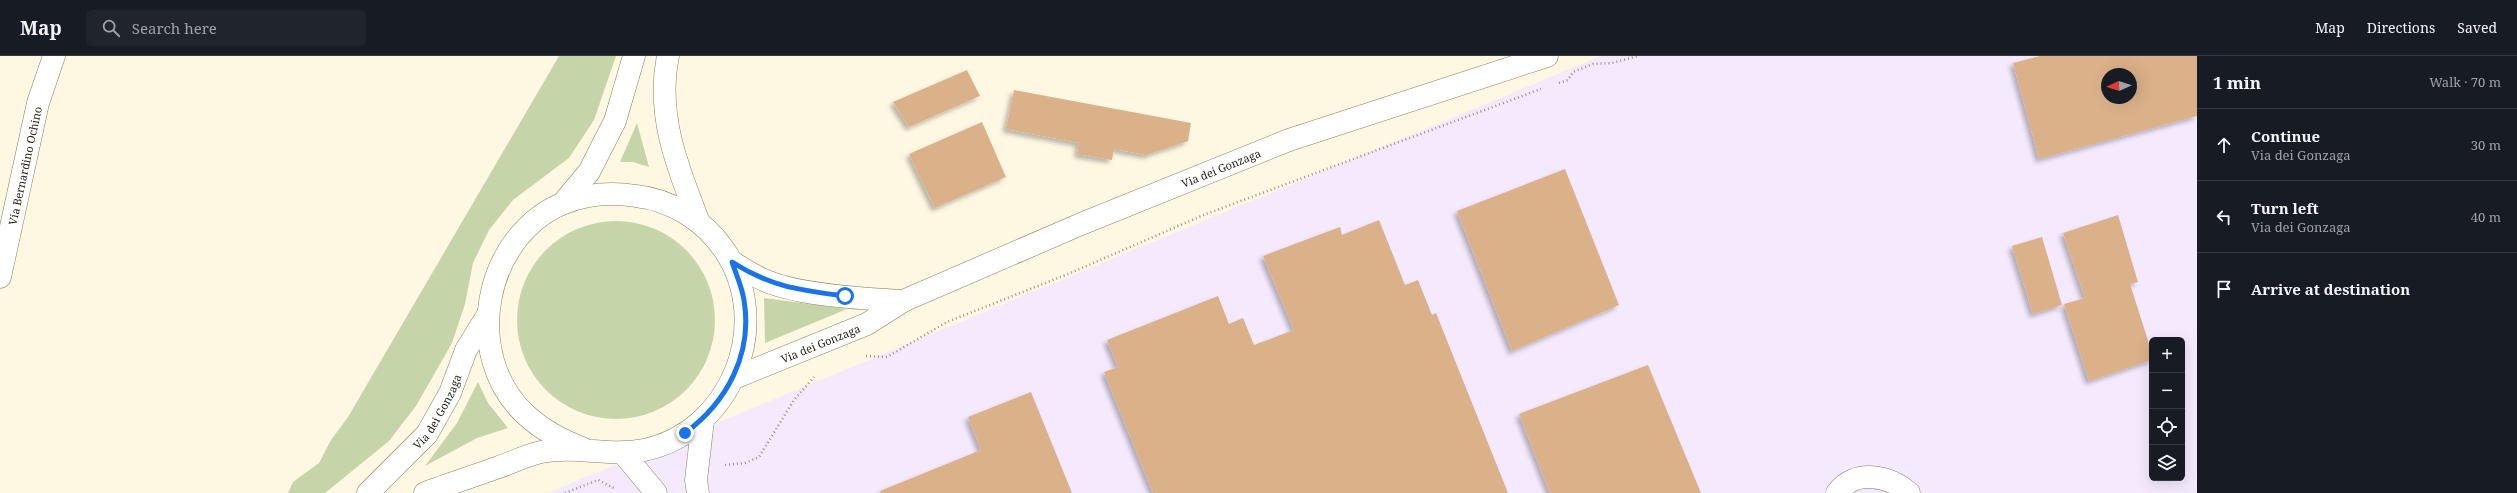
<!DOCTYPE html>
<meta charset="utf-8">
<style>
body{margin:0;font-family:"Noto Serif",serif;background:#20242c;color:#f1f3f6}
.controls{position:absolute;right:12px;bottom:12px;display:grid;overflow:hidden;border-radius:6px;box-shadow:0 4px 16px #0002}
.controls button{width:36px;height:36px;display:grid;place-items:center;padding:0;border:0;border-bottom:1px solid #363941;background:#171b24;color:#f1f3f6;font:20px sans-serif}
.compass{position:absolute;left:2101px;top:12px;width:36px;height:36px;border-radius:50%;background:#171b24;box-shadow:0 4px 16px #0002;rotate:267deg}
.stop{position:absolute;width:12px;height:12px;margin:-9px;border:3px solid #1a73e8;border-radius:50%;background:#fff}
.stop.end{background:#1a73e8;border-color:#fff;box-shadow:0 1px 4px #0008}
.list{margin:0;padding:0;list-style:none}
h2{display:flex;justify-content:space-between;align-items:center;height:52px;margin:0;padding:0 16px;font-size:17px}
h2 small{font-size:13px;font-weight:400;color:#9ea1a6}
.list li{display:grid;grid-template-columns:26px 1fr auto;gap:12px;align-items:center;box-sizing:border-box;height:72px;padding:0 16px;border-top:1px solid #363941}
.list b{display:block;font-size:15px;white-space:nowrap}
.list p{margin:0;font-size:13px;white-space:nowrap;color:#9ea1a6}
.list em{font-size:13px;font-style:normal;color:#9ea1a6}
.icon{flex:none;width:22px;height:22px;fill:none;stroke:currentColor;stroke-width:2;stroke-linecap:round;stroke-linejoin:round}
.map{position:relative;flex:none;width:2197px;height:437px;overflow:hidden}
header{display:flex;align-items:center;gap:24px;box-sizing:border-box;height:56px;padding:0 20px;background:#171b24;border-bottom:1px solid #363941}
header strong{font-size:19px}
nav{display:flex;gap:22px;margin-inline-start:auto;font-size:14px}
.search{width:280px;height:36px;background:#20242c;display:flex;align-items:center;gap:10px;box-sizing:border-box;padding:0 14px;border-radius:6px;color:#9ea1a6;font-size:15px}
main{display:flex}
aside{flex:1;background:#171b24}
.map>svg:first-child{display:block}
.industrial{fill:#f4e9fd;fill-rule:evenodd}
.green{fill:#c5d5a9}
.building{fill:#dbb18a;fill-rule:evenodd;filter:url(#shadow)}
.lines{fill:none;stroke-linecap:round;stroke-linejoin:round}
.minor-casing{stroke:#887e5e;stroke-width:23}
.secondary-casing{stroke:#887e5e;stroke-width:23}
.trunk-casing{stroke:#887e5e;stroke-width:23}
.path{stroke:#969180;stroke-width:2.5;stroke-dasharray:1 3;stroke-linecap:butt}
.minor{stroke:#fff;stroke-width:22}
.secondary{stroke:#fff;stroke-width:22}
.trunk{stroke:#fff;stroke-width:22}
.route{stroke:#1a73e8;stroke-width:5}
.labels{text-anchor:middle;dominant-baseline:central;stroke-width:3.5;stroke-linejoin:round;paint-order:stroke}
.street-label{font-size:11px;fill:#262215;stroke:#fff}
</style>
<header>
<strong>Map</strong>
<div class="search"><svg class="icon" aria-label="search" viewBox="0 0 24 24"><circle cx="10" cy="10" r="6"/><path d="M15 15l6 6"/></svg>Search here</div>
<nav><a>Map</a><a>Directions</a><a>Saved</a></nav>
</header>
<main>
<div class="map">
<svg width="2197" height="437" viewBox="0 0 2197 437">
<defs>
<filter id="shadow"><feDropShadow dx="-3.5" dy="3.5" stdDeviation="2" flood-color="#0004"/></filter>
</defs>
<rect width="100%" height="100%" fill="#fef8e3"/>
<path class="industrial" d="M1601 0H2197V437H548ZM2107 18H2131V42H2107ZM2152 284H2182V422H2152Z"/>
<g class="green">
<polygon points="559,0 616,0 594,64 569,102 513,144 489,174 473,207 465,248 452,287 416,350 389,385 325,437 288,437 293,426 319,407 331,384 348,361"/>
<polygon points="637,67 649,111 633,106 620,106"/>
<circle cx="616" cy="264" r="99"/>
<polygon points="764,242 847,253 765,287"/>
<polygon points="478,326 488,347 508,372 477,382 425,410 457,367"/>
</g>
<g class="building">
<path d="M2040 0H2197V60L2039 103 2013 7ZM2107 18H2131V42H2107Z"/>
<polygon points="967,14 980,40 909,71 893,46"/>
<polygon points="1014,34 1191,67 1188,85 1146,99 1114,93 1112,104 1077,98 1079,87 1006,73"/>
<polygon points="982,66 1006,121 935,152 909,98"/>
<polygon points="1565,113 1619,249 1512,295 1457,155"/>
<polygon points="2118,159 2138,226 2130,228 2152,297 2152,304 2089,325 2064,248 2085,242 2063,177"/>
<polygon points="1379,164 1405,229 1418,224 1432,259 1436,257 1508,437 1153,437 1104,316 1118,311 1107,284 1218,240 1229,268 1243,262 1254,289 1294,274 1263,200 1340,171 1342,179"/>
<polygon points="2042,181 2062,249 2033,258 2012,190"/>
<polygon points="1648,309 1701,437 1550,437 1519,358"/>
<polygon points="1031,336 1072,437 881,437 880,435 981,394 968,361"/>
</g>
<g class="lines">
<defs>
<g id="minor">
<path id="s1" d="M0 221 38 47 54 0"/>
<polyline points="623,397 656,437"/>
<polyline points="698,437 696,424 703,364"/>
<path d="M1837 437C1855 412 1890 420 1909 437"/>
</g>
<g id="secondary">
<path d="M732 206C742 212 752 219 764 224 797 239 865 243 903 245"/>
<path id="s2" d="M734 322 867 268 903 245 1081 168 1289 84 1547 0"/>
<path id="s3" d="M368 437 427 378 450 337 466 294 487 260"/>
<path d="M425 437C449 428 474 420 499 411 513 406 527 399 541 396 577 389 609 401 644 394 731 376 774 269 725 195 705 165 672 144 636 140 612 136 587 138 564 147 483 180 462 299 525 358 543 375 562 384 584 393"/>
</g>
<g id="trunk">
<path d="M668 0C656 58 677 110 698 164"/>
<polyline points="563,147 589,116 615,65 634,0"/>
</g>
</defs>
<use href="#minor" class="minor-casing"/>
<use href="#secondary" class="secondary-casing"/>
<use href="#trunk" class="trunk-casing"/>
<g class="path">
<polyline points="1559,27 1568,24 1573,16 1593,8 1612,7 1638,0"/>
<polyline points="866,300 887,301 947,266 1068,218 1206,158 1541,33"/>
<polyline points="725,409 745,407 759,401 794,344 814,321"/>
<polyline points="565,437 598,424 614,432"/>
</g>
<use href="#minor" class="minor"/>
<use href="#secondary" class="secondary"/>
<use href="#trunk" class="trunk"/>
</g>
<g class="lines">
<path class="route" d="M685 377C727 346 753 298 744 244 742 231 736 218 732 206 771 231 800 234 845 240"/>
</g>
<g class="labels">
<g class="street-label">
<text stroke="none"><textPath href="#s1" startOffset="114">Via Bernardino Ochino</textPath></text>
<text stroke="none"><textPath href="#s2" startOffset="531">Via dei Gonzaga</textPath></text>
<text stroke="none"><textPath href="#s2" startOffset="93">Via dei Gonzaga</textPath></text>
<text stroke="none"><textPath href="#s3" startOffset="108">Via dei Gonzaga</textPath></text>
</g>
</g>
</svg>
<div class="controls">
<button>+</button>
<button>−</button>
<button><svg class="icon" aria-label="locate" viewBox="0 0 24 24"><circle cx="12" cy="12" r="6"/><path d="M12 2v4M12 18v4M2 12h4M18 12h4"/></svg></button>
<button><svg class="icon" aria-label="layers" viewBox="0 0 24 24"><path d="M12 4l9 5-9 5-9-5zM3 14l9 5 9-5"/></svg></button>
</div>
<svg class="compass" viewBox="-18 -18 36 36"><path d="M0-13l5 13h-10z" fill="#e53935"/><path d="M0 13l5-13h-10z" fill="#9ea1a6"/></svg>
<div class="stop" style="left:845px;top:240px"></div>
<div class="stop end" style="left:685px;top:377px"></div>
</div>
<aside>
<h2>1 min<small>Walk · 70 m</small></h2>
<ul class="list">
<li><svg class="icon" aria-label="ahead" viewBox="0 0 24 24"><path d="M12 20V5M6 11l6-6 6 6"/></svg><div><b>Continue</b><p>Via dei Gonzaga</p></div><em>30 m</em></li>
<li><svg class="icon" aria-label="left" viewBox="0 0 24 24"><path d="M17 20v-9H6M10 6l-5 5 5 5"/></svg><div><b>Turn left</b><p>Via dei Gonzaga</p></div><em>40 m</em></li>
<li><svg class="icon" aria-label="arrive" viewBox="0 0 24 24"><path d="M6 21V4h12l-3 4 3 4H6"/></svg><div><b>Arrive at destination</b></div></li>
</ul>
</aside>
</main>
